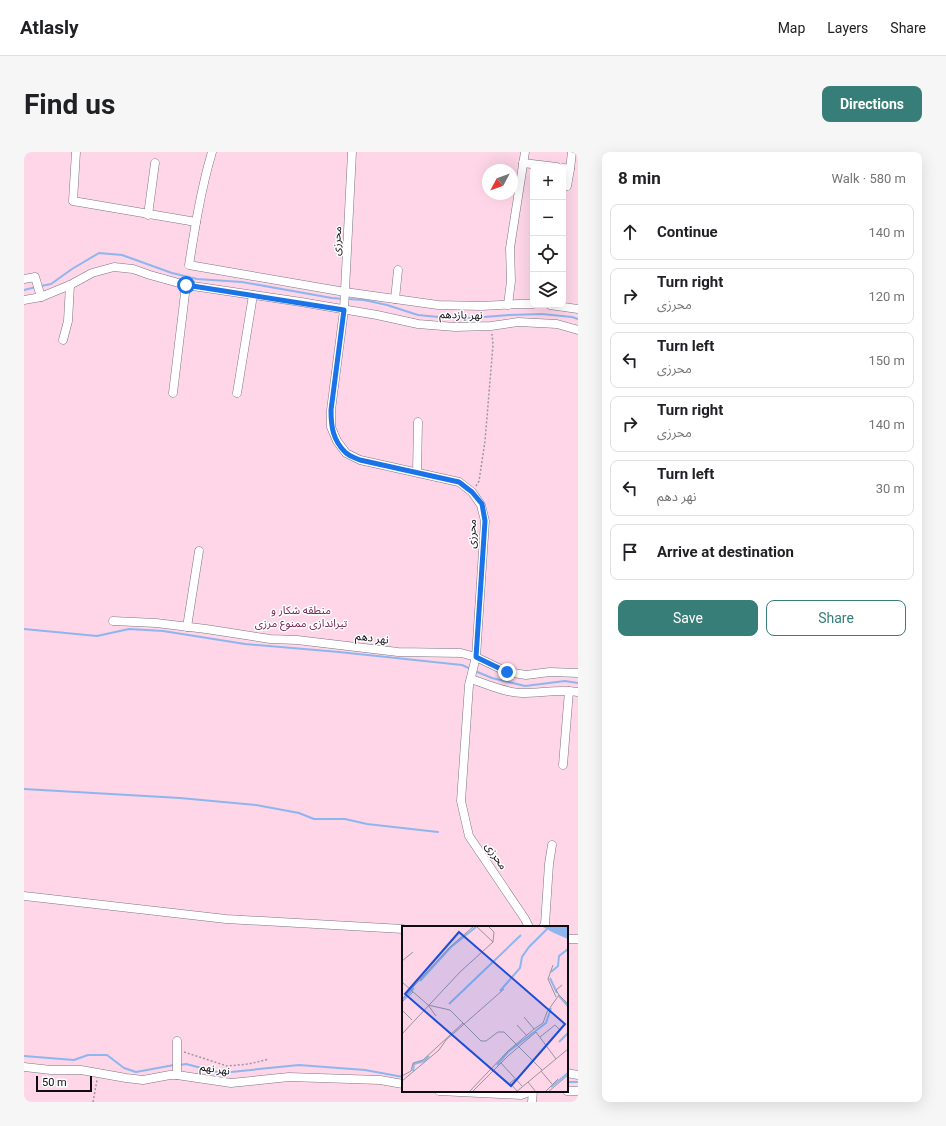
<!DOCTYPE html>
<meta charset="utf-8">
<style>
body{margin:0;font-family:Roboto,"Noto Sans Arabic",sans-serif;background:#f6f6f6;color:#202124}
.controls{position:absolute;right:12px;top:12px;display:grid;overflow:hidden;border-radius:8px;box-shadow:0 4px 16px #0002}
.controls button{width:36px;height:36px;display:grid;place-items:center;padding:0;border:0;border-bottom:1px solid #e0e0e0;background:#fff;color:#202124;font:20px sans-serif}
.compass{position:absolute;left:458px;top:12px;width:36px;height:36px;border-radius:50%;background:#fff;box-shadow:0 4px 16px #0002;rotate:229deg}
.scale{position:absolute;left:12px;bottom:10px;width:56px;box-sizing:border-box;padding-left:4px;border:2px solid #0e0c11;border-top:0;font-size:11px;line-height:14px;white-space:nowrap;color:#0e0c11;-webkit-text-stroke:3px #fff;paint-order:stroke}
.stop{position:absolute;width:12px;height:12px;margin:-9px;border:3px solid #1a73e8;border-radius:50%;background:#fff}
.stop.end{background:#1a73e8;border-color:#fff;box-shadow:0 1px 4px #0008}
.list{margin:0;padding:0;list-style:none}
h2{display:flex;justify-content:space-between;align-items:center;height:52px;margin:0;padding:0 16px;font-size:17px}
h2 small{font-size:13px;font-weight:400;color:#757577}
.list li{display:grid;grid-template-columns:26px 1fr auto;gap:12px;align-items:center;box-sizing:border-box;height:56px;margin:0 8px 8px;padding:0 8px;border:1px solid #e0e0e0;border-radius:8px}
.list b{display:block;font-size:15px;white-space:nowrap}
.list p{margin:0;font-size:13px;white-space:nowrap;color:#757577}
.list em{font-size:13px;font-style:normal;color:#757577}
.actions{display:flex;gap:8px;padding:12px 16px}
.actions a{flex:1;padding:9px 0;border:1px solid #377e78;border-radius:8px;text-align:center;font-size:14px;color:#377e78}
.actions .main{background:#377e78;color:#fff}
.icon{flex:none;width:22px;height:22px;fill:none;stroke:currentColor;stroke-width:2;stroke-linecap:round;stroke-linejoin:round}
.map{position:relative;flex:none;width:554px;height:950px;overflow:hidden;border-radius:8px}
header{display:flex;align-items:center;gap:24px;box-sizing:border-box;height:56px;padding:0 20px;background:#fff;border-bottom:1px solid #e0e0e0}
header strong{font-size:19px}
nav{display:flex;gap:22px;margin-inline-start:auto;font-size:14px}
.intro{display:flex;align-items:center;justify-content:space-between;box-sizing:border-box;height:96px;padding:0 24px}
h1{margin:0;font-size:28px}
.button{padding:10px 18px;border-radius:8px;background:#377e78;color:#fff;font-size:14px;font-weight:700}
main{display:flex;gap:24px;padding:0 24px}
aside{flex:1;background:#fff;border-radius:8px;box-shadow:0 4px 16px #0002}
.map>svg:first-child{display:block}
.green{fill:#fed6e7;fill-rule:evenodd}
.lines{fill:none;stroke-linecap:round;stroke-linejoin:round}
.stream{stroke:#8db6ef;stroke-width:2}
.minor-casing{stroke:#7b7584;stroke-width:9}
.path{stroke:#9b96a3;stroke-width:1.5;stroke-dasharray:2 2;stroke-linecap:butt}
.minor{stroke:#fff;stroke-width:8}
.route{stroke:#1a73e8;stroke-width:5}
.labels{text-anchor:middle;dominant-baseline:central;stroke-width:3;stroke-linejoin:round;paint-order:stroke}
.street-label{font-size:11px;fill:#0e0c11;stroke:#fff}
.park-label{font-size:11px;fill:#782653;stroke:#fff}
.inset-river{fill:none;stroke:#8db6ef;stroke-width:2}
.inset-road{fill:none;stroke:#98939f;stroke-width:1}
.view{fill:#1d4ed8;fill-opacity:0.15;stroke:#1d4ed8;stroke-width:2}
.inset-edge{fill:none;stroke:#0e0c11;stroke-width:2}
</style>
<header>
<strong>Atlasly</strong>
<nav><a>Map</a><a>Layers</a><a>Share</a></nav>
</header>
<div class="intro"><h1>Find us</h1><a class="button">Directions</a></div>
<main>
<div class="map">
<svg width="554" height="950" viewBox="0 0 554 950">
<rect width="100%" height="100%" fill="#f4edfe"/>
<path class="green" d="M0 0H554V950H0ZM509 15H539V153H509ZM464 18H488V42H464ZM379 775H543V939H379Z"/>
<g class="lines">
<g class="stream">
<polyline points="17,134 27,132 48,117 75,101 98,103 148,121 173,127 218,130 308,146 319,147"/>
<polyline points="0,138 12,135"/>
<polyline points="324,147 340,148 363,153 394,163 435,167 485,163 518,162 548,165 554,167"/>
<polyline points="0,477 73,484 105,477 139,479 221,492 315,500 438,513 447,517"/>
<polyline points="451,519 468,526 501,534 541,529 554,531"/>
<polyline points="0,637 156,646 232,653 275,661 290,667 321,667 343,672 414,680"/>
<polyline points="0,904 50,908 64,903 83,903 100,916 112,920 150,913"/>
<polyline points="155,913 162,912 197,921 275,913 341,918 379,925"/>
<polyline points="543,930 554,930"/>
</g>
<defs>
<g id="minor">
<polyline points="52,0 49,49 172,70"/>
<path d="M188 0C177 37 171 75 165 113L321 140 414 153 457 154 495 152H509"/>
<polyline points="328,0 320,158 307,258 307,275 313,289 322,301 336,308 435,330 448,340 457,353 461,369 452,505 445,533 437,649 445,684 501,767 505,775"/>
<polyline points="499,11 533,15"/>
<polyline points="539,16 546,17 548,0"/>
<polyline points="543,34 546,17"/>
<polyline points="124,63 131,11"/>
<polyline points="0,127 11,125 17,145"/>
<polyline points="371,147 374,118"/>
<polyline points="0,148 17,145 46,133 68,121 90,115 109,117 126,123 162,133"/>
<polyline points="484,153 487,129 486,96 501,0"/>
<polyline points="526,153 554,157"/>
<polyline points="39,188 44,169 46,133"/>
<polyline points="149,241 162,133 277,150 353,163 394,172 431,175 467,174 494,170 533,172 554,178"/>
<polyline points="213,241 229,143"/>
<polyline points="393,320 394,270"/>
<polyline points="89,469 132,471 182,477 246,487 273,488 374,500 437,501 452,505 483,520 502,523 526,520 554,521"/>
<polyline points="163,475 175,399"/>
<path d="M447 527C462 532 482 541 498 541 517 541 535 537 554 540"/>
<polyline points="539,613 545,539"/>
<polyline points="0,744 202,767 379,777"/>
<polyline points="519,775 521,772 525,712 528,693"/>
<polyline points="543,787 554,787"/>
<polyline points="153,889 153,923"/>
<polyline points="0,915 27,918 57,918 102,926 119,928 146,923 153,923 207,931 265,925 356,928 379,932"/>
<polyline points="543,921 554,923"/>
<polyline points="415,939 497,943 508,939"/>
<polyline points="543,939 554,939"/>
<polyline points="508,950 509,939"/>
</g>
</defs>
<use href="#minor" class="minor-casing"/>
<g class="path">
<polyline points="452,334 455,329 461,289 469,193 468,182"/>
<polyline points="160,900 203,914 225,912 245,907"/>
<polyline points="69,950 73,928"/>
</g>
<use href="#minor" class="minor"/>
</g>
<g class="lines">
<path class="route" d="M162 133 320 158 307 258C307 275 309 288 321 300 325 304 331 306 336 308L435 330 448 340 458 352 461 369 452 505 483 520"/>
</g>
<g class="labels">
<g class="street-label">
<text transform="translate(313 89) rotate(-87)">محرزی</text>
<text transform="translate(437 163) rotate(1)">نهر یازدهم</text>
<text transform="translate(448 382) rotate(-89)">محرزی</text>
<text transform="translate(348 486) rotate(7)">نهر دهم</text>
<text transform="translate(472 704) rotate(56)">محرزی</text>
<text transform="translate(191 917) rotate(8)">نهر نهم</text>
</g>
<g class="park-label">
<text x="277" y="458">منطقه شکار و<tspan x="277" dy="13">تیراندازی ممنوع مرزی</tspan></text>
</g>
</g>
<g transform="translate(378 774)">
<rect width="166" height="166" fill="#f4edfe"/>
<path d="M0 0H166V166H0Z" fill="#fed6e7"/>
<path d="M139 0H166V13L152 7Z" fill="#8db6ef"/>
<path class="inset-river" d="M149 46 156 40 157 30 166 23M148 52 155 67M18 55 49 21 74 1M98 65 118 42 120 31 127 21 145 3M157 70 166 80M0 74 12 62M47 78 119 9M157 116 166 107M95 139 106 126 144 97 149 82M11 145 12 138 22 135 27 130M149 161 166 147"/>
<path class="inset-road" d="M86 0 92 6 91 16M0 35 11 26M151 39 146 53 154 71M0 56 26 79 48 84 79 115H84L96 106H102L140 144M157 69 154 64 160 59M0 73 48 21 72 0M0 76 11 66M26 79 34 90M0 84 10 94M115 99 125 110M132 103 141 97 145 86 157 69 166 78M0 108 58 46 91 16 74 0M138 111 153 99 158 104 161 101M99 137 120 160M139 145 150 158M0 150 9 145 11 137 21 134 61 97M113 153 108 157 115 165M0 155 37 124 44 114 102 63M126 156 134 166M144 165 156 153M67 166 106 125 132 103 122 91M70 166 106 130 134 106 154 133M114 166 166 123M146 166 166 149"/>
<path class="view" d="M57 6 163 98 109 160 3 68Z"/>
<rect width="166" height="166" class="inset-edge"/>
</g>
</svg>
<div class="controls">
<button>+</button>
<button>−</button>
<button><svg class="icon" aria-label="locate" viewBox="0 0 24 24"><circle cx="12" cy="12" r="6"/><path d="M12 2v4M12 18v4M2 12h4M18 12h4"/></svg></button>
<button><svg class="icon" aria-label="layers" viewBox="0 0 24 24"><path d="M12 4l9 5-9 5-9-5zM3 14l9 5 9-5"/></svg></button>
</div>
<svg class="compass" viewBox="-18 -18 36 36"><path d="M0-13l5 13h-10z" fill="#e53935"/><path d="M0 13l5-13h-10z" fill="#757577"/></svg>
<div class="scale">50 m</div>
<div class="stop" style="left:162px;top:133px"></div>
<div class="stop end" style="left:483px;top:520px"></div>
</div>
<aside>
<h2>8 min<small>Walk · 580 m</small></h2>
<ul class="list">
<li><svg class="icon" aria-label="ahead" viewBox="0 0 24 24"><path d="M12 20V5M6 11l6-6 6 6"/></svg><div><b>Continue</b></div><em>140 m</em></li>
<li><svg class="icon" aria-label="right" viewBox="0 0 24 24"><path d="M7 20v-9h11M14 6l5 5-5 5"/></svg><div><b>Turn right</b><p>محرزی</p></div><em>120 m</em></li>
<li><svg class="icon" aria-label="left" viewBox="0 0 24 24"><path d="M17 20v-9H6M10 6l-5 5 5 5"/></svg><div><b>Turn left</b><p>محرزی</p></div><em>150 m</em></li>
<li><svg class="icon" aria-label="right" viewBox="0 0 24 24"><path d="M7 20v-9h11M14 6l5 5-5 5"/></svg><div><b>Turn right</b><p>محرزی</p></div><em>140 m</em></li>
<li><svg class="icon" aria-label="left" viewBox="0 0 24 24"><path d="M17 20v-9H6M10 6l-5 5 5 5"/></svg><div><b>Turn left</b><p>نهر دهم</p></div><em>30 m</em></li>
<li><svg class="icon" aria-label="arrive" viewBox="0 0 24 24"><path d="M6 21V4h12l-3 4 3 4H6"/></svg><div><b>Arrive at destination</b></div></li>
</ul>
<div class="actions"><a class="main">Save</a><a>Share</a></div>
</aside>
</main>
